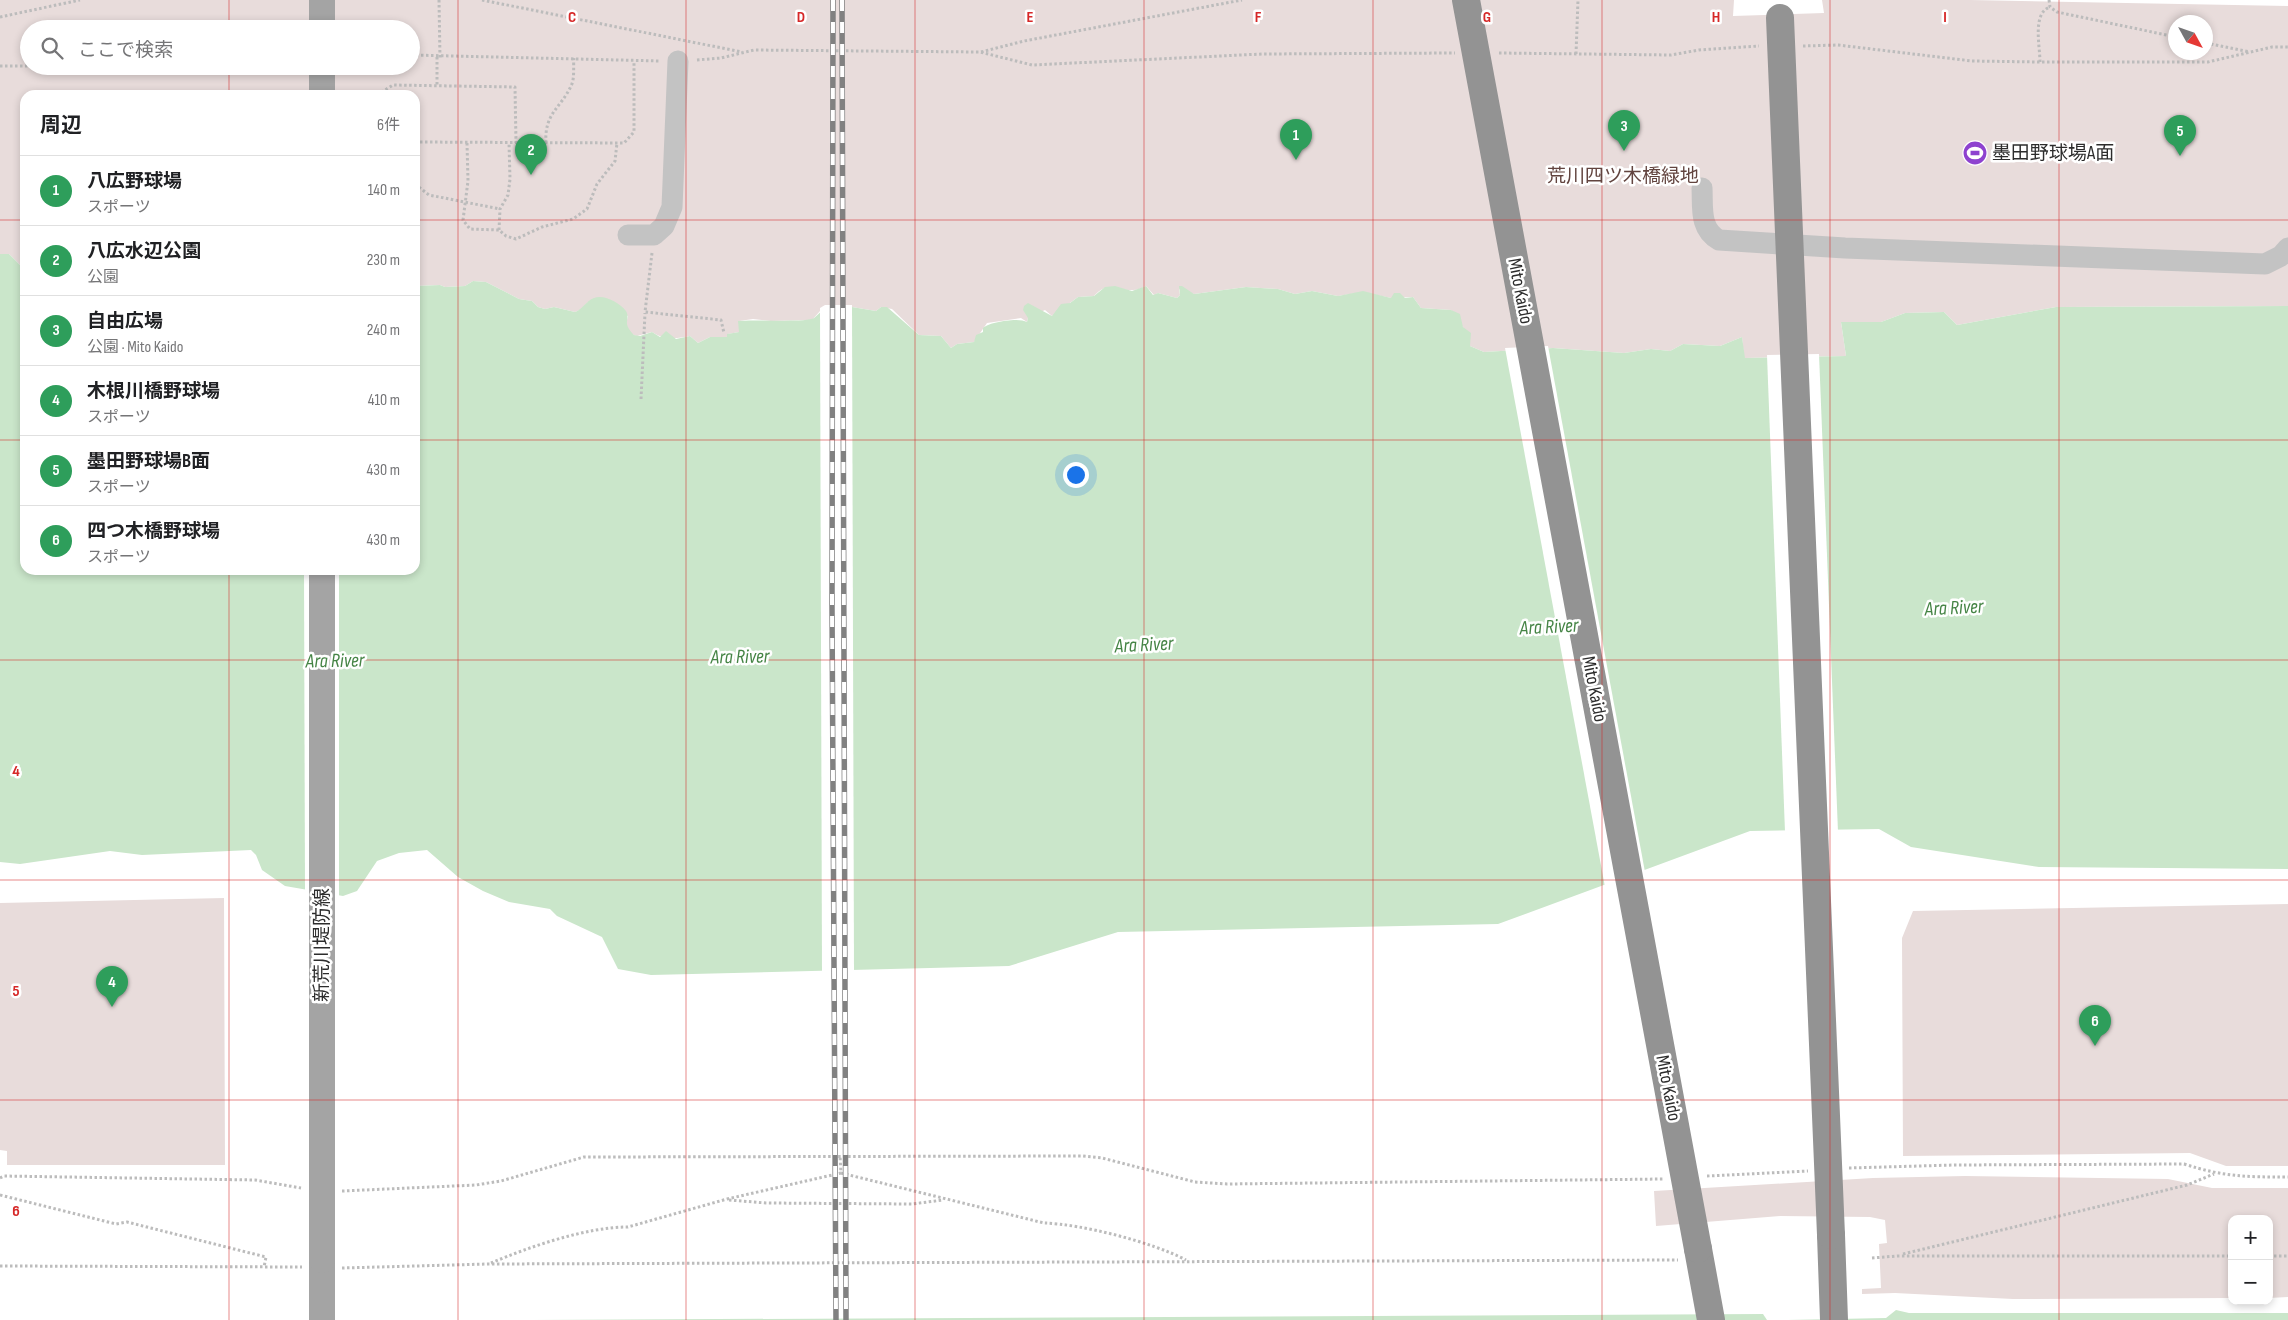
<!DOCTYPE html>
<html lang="ja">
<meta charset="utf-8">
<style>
body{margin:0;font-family:"Sofia Sans Condensed","Noto Sans JP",sans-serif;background:#f6f6f6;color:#202124}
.controls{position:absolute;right:15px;bottom:15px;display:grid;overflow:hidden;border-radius:10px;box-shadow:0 2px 8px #0003}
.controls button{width:45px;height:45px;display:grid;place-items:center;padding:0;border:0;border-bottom:1px solid #e0e0e0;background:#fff;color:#202124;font:25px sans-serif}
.compass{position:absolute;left:2168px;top:15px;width:45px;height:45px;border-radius:50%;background:#fff;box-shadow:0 2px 8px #0003;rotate:130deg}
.you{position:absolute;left:1075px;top:474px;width:18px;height:18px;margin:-12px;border:4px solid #fff;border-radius:50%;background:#1a73e8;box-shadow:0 0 0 8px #1a73e833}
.badge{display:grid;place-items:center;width:32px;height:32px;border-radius:50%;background:#0b8043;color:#fff;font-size:16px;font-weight:700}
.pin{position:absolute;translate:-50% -41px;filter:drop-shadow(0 1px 2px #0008)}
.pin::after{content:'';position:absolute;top:26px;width:18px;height:15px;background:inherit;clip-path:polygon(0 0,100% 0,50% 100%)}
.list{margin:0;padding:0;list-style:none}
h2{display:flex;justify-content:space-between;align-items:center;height:65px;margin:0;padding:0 20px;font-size:21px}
h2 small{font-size:16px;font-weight:400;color:#757577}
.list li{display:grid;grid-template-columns:32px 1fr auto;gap:15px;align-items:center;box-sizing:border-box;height:70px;padding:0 20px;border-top:1px solid #e0e0e0}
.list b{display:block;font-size:19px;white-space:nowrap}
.list p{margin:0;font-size:16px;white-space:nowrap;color:#757577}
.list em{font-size:16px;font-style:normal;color:#757577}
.icon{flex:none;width:28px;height:28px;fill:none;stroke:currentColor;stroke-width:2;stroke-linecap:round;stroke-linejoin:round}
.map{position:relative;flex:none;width:2288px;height:1320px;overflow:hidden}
.search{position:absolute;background:#fff;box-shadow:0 2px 8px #0003;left:20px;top:20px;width:400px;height:55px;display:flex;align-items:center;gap:12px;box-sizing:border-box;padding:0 18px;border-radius:28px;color:#757577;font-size:19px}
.panel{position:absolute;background:#fff;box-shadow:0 2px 8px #0003;left:20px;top:90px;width:400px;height:485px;border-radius:15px}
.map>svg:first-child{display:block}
.green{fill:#e8dcdb;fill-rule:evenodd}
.water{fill:#cae6ca}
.pier{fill:#fff}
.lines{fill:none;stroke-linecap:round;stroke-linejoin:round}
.path{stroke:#bcbcbc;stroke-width:3;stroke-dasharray:2.5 2.5;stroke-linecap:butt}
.minor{stroke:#c3c3c3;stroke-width:21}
.major{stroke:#a4a4a4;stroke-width:26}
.highway{stroke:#939393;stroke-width:28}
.rail-casing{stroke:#818181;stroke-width:5.5}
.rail{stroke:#fff;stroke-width:4;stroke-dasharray:11;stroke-linecap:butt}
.major-bridge{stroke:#a4a4a4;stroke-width:26}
.highway-bridge{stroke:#939393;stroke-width:28}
.grid{fill:none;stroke:#d62828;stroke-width:1;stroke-opacity:0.55}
.labels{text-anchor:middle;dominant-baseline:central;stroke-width:5;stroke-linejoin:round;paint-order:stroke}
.poi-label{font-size:19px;fill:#2c2c2c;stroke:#fff;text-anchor:start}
.park-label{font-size:19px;fill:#62443f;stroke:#fff}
.street-label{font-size:19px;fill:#2c2c2c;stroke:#fff}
.water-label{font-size:20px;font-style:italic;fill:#458445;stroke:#fff}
.grid-label{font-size:16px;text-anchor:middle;font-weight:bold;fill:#d62828;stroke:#fff;stroke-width:5;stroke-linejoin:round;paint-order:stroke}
</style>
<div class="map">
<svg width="2288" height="1320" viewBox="0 0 2288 1320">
<rect width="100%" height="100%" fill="#fff"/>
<g class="green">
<path d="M0 0H1734L1733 16 1824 13 1822 0H1970L2288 6V306L2056 307 1957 325 1944 312 1905 313 1881 322H1841L1846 356 1744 358 1742 337 1720 346 1683 344 1670 351 1651 349 1624 353 1553 348 1484 352 1470 346 1463 327 1451 310 1421 308 1413 297 1391 298 1363 292 1338 296 1312 291 1295 294 1278 289 1246 287 1194 294 1179 289 1180 295 1177 298 1158 293 1154 295 1146 286C1142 288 1137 290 1133 290 1117 291 1108 280 1094 296L1078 297 1052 316 1045 310 1028 318 1027 322 1021 318 987 323 974 342 957 344 951 348 941 336 919 335 892 309 881 307 876 311 852 307 820 311 812 320 771 321 753 319 739 321V332L728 334 727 337H710L698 343 690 336C676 339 664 340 652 332L637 336C627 334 625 325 628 316L588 302 582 309 575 312 554 307 545 309 538 307 532 301 519 299 486 282 473 281 465 286 445 287 440 285 415 286V95H25V270L9 254H0ZM2176 22H2206V52H2176ZM29 29H411V66H29Z"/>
<polygon points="224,898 225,1165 7,1165 7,1151 0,1150 0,903"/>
<polygon points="2288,904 2288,1166 2226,1166 2190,1153 1903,1156 1902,938 1913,911"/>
<polygon points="1965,1176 2168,1179 2212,1188 2288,1188 2288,1297 2269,1298 2269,1219 2232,1219 2232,1298 2013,1299 1895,1293 1862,1294 1862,1289 1881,1288 1879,1244 1887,1243 1885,1220 1870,1217 1780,1216 1656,1226 1654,1191 1873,1178"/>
</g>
<g class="water">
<path d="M0 254H9L25 270V570H415V286L440 285 445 287 465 286 473 281 486 282 519 299 532 301 538 307 545 309 554 307 575 312C583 309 586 301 594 298 604 294 620 303 626 311 631 320 621 322 634 335L640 336 652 332 660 337 666 331 676 339 690 336 698 343 710 337H727V334L739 332 738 321C752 319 806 323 814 318 818 315 821 311 825 308L852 307 876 311 881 307H887L919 335 941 336 951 348 957 344 974 342 976 335 983 332V328C989 322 1019 317 1027 322L1028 318 1023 310 1024 306 1028 303 1052 316 1061 304 1070 303 1078 297 1094 296 1105 287 1115 286 1132 291 1146 286 1153 295 1158 293 1177 298 1180 295 1179 286H1182L1194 294 1246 287 1278 289 1295 294 1312 291 1338 296 1363 291 1391 298 1394 293H1400L1405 298 1413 297 1421 308 1451 310 1460 314 1463 327 1471 333 1470 346 1484 352 1553 348 1624 353 1651 349 1670 351 1683 344 1720 346 1742 337 1745 358 1846 356 1841 322H1881L1905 313 1944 312 1957 325 2056 307 2288 306V869L2039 867 1911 847 1879 829 1750 831 1498 924 1118 932 1009 966 651 975 618 969 602 937 557 916 550 909 509 902 483 891 458 877 427 850 399 853 377 861 357 891 343 896 285 886 262 870 256 855 251 850 142 855 110 851 20 864 0 862Z"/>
<polygon points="1896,1310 1909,1313 2288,1313 2288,1320 1787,1320 1886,1318"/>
<polygon points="1763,1314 1767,1320 532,1320"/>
</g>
<g class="pier">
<polygon points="825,305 852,305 854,972 822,973 820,308"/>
<polygon points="1548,346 1645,872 1605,887 1505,348"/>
<polygon points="1819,354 1838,832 1785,832 1767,355"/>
<polygon points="304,570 339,570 339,898 305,893"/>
</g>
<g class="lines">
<g class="path">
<polyline points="439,0 440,58"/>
<polyline points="482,0 742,52"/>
<polyline points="2049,0 2050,7 2057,12 2176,37"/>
<polyline points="0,17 80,0"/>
<polyline points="2206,43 2250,52"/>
<polyline points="1803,46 1838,45 1972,61 2040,62 2208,62 2272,47 2288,47"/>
<polyline points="981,52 1024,41 1242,0"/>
<polyline points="1499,53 1671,55 1699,50 1759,46"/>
<polyline points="1576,54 1578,0"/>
<polyline points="411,55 660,61"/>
<polyline points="437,57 437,86"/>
<polyline points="697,60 721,58 754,50 980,52 1032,65 1262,54 1455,53"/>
<path d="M2040 62C2040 46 2032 13 2050 7"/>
<polyline points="0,66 29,66"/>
<polyline points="377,95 393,85 515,87 516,143"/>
<polyline points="415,142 624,143 634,132 634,62"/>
<polyline points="467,143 468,181 463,220 470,229 499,230 506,236 516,239 542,227 573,219 587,209 597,184 615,161 617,143"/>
<path d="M546 143C544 113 561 108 571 86 575 79 573 66 574 58"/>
<polyline points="415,184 429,195 500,209"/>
<polyline points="499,230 500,209 508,195 510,179 509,143"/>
<polyline points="652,253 645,312 721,320 724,333"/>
<polyline points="641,399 645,313"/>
<path d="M1849 1168 1954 1165 2184 1164C2224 1177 2247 1177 2288 1177"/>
<path d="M841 1173 1044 1223C1081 1224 1152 1242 1186 1260"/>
<polyline points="1707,1176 1808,1171"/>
<polyline points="0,1178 4,1176 255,1180 301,1188"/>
<polyline points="342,1191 476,1185 501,1181 584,1157 1082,1156 1102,1158 1195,1182 1227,1184 1663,1179"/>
<polyline points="0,1195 116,1224 127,1222 266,1257 264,1267"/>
<polyline points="729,1200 766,1203 912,1204 943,1200"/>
<polyline points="1903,1254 2187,1185 2214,1174"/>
<polyline points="2269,1256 2288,1256"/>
<polyline points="1872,1258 1897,1256 2232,1256"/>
<path d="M491 1263C529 1247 586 1227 628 1227L727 1199 841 1173 840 1156"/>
<polyline points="0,1266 302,1267"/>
<polyline points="342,1268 488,1264 1678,1260"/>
</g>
<g class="minor">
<path d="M1702 188C1703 207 1699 229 1719 240L1845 248 2265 264 2281 256 2288 248"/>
<polyline points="628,235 654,235 664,226 672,207 678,61"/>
</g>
<g class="major">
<polyline points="322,0 322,29"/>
<polyline points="322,66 322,95"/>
<polyline points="322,1260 322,1320"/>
</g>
<g class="highway">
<polyline points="1831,1235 1834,1320"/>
<polyline points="1698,1249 1711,1320"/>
</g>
<defs>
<g id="rail">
<polyline points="833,0 832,605 836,1320"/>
<polyline points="842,0 846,1320"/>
</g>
</defs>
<use href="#rail" class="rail-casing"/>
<use href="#rail" class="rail"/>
<polyline class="major-bridge" points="322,570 322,1260"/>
<g class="highway-bridge">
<polyline points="1466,0 1698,1249"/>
<polyline points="1780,18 1831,1235"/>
</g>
</g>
<path class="grid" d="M229 0V29M458 0V1320M686 0V1320M915 0V1320M1144 0V1320M1373 0V1320M1602 0V1320M1830 0V1320M2059 0V1320M229 66V95M0 220H25M415 220H2288M0 440H25M415 440H2288M229 570V1320M0 660H2288M0 880H2288M0 1100H2288"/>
<defs>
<symbol id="stadium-disc" viewBox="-11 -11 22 22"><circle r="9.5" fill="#8e42cf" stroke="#fff"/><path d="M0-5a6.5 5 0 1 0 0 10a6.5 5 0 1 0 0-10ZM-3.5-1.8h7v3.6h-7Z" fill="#fff"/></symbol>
</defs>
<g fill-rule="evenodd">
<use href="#stadium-disc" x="1961" y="139" width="28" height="28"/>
</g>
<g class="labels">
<g class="poi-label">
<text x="1992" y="153">墨田野球場A面</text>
</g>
<g class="park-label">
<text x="1623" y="176">荒川四ツ木橋緑地</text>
</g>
<g class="street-label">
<text transform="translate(1520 291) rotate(79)">Mito Kaido</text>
<text transform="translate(1594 689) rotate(79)">Mito Kaido</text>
<text transform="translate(322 945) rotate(-90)">新荒川堤防線</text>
<text transform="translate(1668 1088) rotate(79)">Mito Kaido</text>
</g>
<g class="water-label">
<text transform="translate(1954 608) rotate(-3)">Ara River</text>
<text transform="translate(1549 627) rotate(-3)">Ara River</text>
<text transform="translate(1144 645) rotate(-3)">Ara River</text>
<text transform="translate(740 657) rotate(-1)">Ara River</text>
<text transform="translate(335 661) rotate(-1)">Ara River</text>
</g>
</g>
<g class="grid-label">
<text x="572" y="22">C</text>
<text x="801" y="22">D</text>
<text x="1030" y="22">E</text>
<text x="1258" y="22">F</text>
<text x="1487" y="22">G</text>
<text x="1716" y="22">H</text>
<text x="1945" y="22">I</text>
<text x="16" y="776">4</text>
<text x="16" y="996">5</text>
<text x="16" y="1216">6</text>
</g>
</svg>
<div class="controls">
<button>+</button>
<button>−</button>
</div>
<svg class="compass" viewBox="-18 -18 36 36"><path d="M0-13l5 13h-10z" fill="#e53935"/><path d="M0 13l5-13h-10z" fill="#757577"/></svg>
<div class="you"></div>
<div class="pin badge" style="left:1296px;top:160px;background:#2e9e5b">1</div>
<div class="pin badge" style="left:531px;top:175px;background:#2e9e5b">2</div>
<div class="pin badge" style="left:1624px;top:151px;background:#2e9e5b">3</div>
<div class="pin badge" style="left:112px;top:1007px;background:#2e9e5b">4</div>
<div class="pin badge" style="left:2180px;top:156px;background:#2e9e5b">5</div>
<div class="pin badge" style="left:2095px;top:1046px;background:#2e9e5b">6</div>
<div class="search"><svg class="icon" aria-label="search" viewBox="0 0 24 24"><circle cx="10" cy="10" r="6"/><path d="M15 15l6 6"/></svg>ここで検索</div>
<section class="panel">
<h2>周辺<small>6件</small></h2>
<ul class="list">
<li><span class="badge" style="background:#2e9e5b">1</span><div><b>八広野球場</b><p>スポーツ</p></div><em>140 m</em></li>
<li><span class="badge" style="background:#2e9e5b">2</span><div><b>八広水辺公園</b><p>公園</p></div><em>230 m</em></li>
<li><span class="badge" style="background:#2e9e5b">3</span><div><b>自由広場</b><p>公園 · Mito Kaido</p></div><em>240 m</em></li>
<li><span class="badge" style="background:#2e9e5b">4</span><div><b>木根川橋野球場</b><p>スポーツ</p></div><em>410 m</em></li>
<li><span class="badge" style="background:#2e9e5b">5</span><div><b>墨田野球場B面</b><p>スポーツ</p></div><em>430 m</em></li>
<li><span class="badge" style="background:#2e9e5b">6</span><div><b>四つ木橋野球場</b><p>スポーツ</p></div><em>430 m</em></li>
</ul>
</section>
</div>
